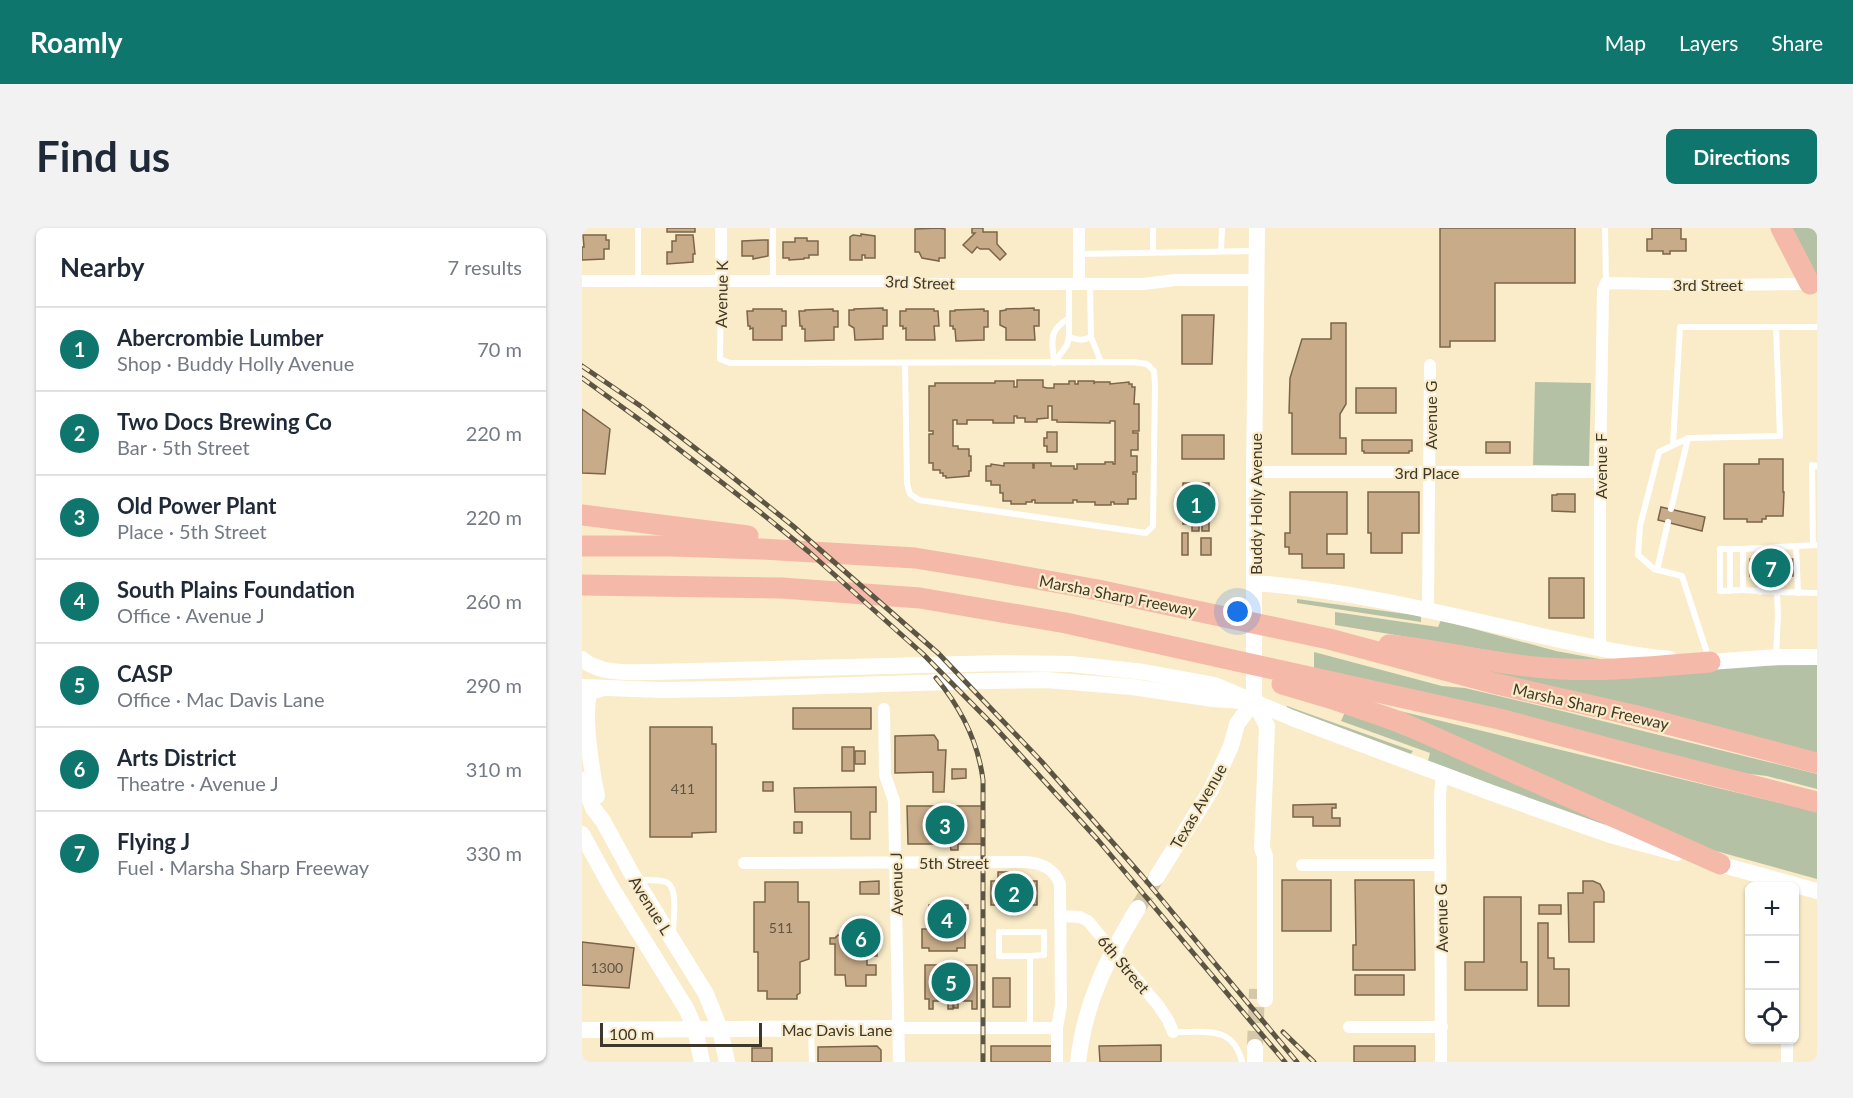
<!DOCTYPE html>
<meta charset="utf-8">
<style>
body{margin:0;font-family:Lato,sans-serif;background:#f2f2f3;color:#1f2937}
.controls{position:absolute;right:18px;bottom:18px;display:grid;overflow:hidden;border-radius:9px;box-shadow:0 2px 4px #0004}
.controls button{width:54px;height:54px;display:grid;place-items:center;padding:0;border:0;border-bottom:2px solid #e0e1e3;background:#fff;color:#1f2937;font:30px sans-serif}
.scale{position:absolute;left:18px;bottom:15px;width:162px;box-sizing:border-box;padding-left:6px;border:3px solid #3e382a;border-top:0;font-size:16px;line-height:21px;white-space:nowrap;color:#3e382a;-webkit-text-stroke:4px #faecc9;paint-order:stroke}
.you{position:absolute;left:656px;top:384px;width:21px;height:21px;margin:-15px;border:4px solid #fff;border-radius:50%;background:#1a73e8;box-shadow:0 0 0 9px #1a73e833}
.badge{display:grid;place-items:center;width:39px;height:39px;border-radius:50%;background:#0f766e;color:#fff;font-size:20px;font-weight:700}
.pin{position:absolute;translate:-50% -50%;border:3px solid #fff;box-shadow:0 2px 6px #0006}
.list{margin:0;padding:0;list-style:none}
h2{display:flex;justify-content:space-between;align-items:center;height:78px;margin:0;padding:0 24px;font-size:26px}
h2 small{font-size:20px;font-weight:400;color:#747a83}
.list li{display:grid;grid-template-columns:39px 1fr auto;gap:18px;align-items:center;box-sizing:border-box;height:84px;padding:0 24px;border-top:2px solid #e0e1e3}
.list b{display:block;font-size:22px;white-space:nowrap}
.list p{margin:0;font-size:20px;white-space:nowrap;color:#747a83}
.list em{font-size:20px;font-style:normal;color:#747a83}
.icon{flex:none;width:33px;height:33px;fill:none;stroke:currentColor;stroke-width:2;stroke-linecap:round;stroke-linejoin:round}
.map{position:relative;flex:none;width:1235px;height:834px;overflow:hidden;border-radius:9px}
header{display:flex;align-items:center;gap:36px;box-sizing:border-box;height:84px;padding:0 30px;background:#0f766e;color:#fff}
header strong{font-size:28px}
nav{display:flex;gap:33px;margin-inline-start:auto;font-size:21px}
.intro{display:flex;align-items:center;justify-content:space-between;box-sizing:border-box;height:144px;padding:0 36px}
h1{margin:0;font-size:42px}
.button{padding:15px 27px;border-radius:9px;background:#0f766e;color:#fff;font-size:21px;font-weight:700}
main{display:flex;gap:36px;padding:0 36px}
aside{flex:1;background:#fff;border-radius:9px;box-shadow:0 2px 4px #0004}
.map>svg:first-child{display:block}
.green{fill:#b5c1a5}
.building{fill:#c8ac89;stroke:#7b654a;stroke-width:1.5}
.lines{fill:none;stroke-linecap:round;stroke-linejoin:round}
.secondary-tunnel{stroke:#d4c8a9;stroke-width:16;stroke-dasharray:16 8;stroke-linecap:butt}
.lane{stroke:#fff;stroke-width:6}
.street{stroke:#fff;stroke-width:12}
.secondary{stroke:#fff;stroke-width:16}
.highway{stroke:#f5b9a9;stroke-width:21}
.rail-casing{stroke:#5c5543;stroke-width:5}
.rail{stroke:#faecc9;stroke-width:3;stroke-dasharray:9;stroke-linecap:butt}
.labels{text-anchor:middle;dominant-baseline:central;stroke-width:4.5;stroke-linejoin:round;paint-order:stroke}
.number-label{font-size:14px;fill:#605542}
.street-label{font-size:16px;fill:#3e382a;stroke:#faecc9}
</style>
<header>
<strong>Roamly</strong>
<nav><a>Map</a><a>Layers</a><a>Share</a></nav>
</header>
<div class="intro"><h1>Find us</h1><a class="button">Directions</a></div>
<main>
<aside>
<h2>Nearby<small>7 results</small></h2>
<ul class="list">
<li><span class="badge">1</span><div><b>Abercrombie Lumber</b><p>Shop · Buddy Holly Avenue</p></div><em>70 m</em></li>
<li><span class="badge">2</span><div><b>Two Docs Brewing Co</b><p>Bar · 5th Street</p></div><em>220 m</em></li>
<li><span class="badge">3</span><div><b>Old Power Plant</b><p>Place · 5th Street</p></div><em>220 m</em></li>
<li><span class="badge">4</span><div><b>South Plains Foundation</b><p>Office · Avenue J</p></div><em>260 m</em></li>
<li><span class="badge">5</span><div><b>CASP</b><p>Office · Mac Davis Lane</p></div><em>290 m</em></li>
<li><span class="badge">6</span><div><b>Arts District</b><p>Theatre · Avenue J</p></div><em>310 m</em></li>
<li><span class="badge">7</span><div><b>Flying J</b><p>Fuel · Marsha Sharp Freeway</p></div><em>330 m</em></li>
</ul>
</aside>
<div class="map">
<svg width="1235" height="834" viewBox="0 0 1235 834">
<rect width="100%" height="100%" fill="#faecc9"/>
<g class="green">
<polygon points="1208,0 1235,0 1235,50"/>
<polygon points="953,154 1009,155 1007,238 951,237"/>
<polygon points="715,371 839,388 839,394 715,375"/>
<polygon points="753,384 856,399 859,392 974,423 1023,432 983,435 753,397"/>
<polygon points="732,424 860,458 883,460 976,482 1235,546 1235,561 1185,548 1159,545 732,442"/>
<polygon points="1235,437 1235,525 881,439"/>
<polygon points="705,478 831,523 828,527 704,482"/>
<polygon points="818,483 1235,584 1235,651 1116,618"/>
<polygon points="763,484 835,512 1024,594 1022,598 846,533 848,525 759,493"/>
</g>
<g class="building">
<rect x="85" y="0" width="28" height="4"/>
<polygon points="357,0 363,1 363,30 357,30 357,33 340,30 337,24 333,24 333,1"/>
<polygon points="390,0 401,0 401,4 415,4 415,16 424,26 418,32 407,21 398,21 395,19 390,25 381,17 393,5 390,5"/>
<polygon points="858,0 993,0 993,55 913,55 913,113 868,113 868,119 858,119"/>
<polygon points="1070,0 1099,0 1099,11 1104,11 1104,23 1088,23 1088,26 1081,26 1081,23 1065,23 1065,11 1070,11"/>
<polygon points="279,6 293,8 293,30 283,30 283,27 280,27 280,32 268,32 268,9 271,7 279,8"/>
<polygon points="1,7 24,7 24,12 27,12 27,21 22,21 22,31 0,32 0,19 2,19"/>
<polygon points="94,7 111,7 113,26 111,26 111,34 85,36 85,24 90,24 90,13 94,13"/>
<polygon points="213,10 225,10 225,13 236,13 236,27 227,27 227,30 222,30 222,31 207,32 207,30 201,30 201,14 213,14"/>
<polygon points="181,12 186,12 186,28 171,31 171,28 160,28 160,13"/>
<polygon points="301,80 301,82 305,82 305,98 301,98 301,111 273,112 272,100 267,97 267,82 272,82 272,81"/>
<polygon points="452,80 452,82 457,82 457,98 452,98 453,112 424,112 424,100 418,97 418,83 424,82 424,81"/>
<polygon points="171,81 200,81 200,83 204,83 204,98 200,98 200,112 171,112 171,100 168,101 168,98 166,98 165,83 171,83"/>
<polygon points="251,81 251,83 256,83 256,99 252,99 252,112 223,113 223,101 220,101 220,98 218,98 217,83 223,83 223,82"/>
<polygon points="324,81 352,81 352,83 356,83 357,98 352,98 353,112 324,112 324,100 321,101 321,98 318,98 318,83 324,83"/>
<polygon points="402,81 402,83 406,83 406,99 402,99 402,112 374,113 373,101 371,101 371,98 368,98 368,83 373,83 373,82"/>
<polygon points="600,87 632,87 630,136 600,136"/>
<polygon points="749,95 764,95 764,176 758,186 758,210 764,210 764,226 710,226 710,185 707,185 708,150 720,111 749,111"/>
<polygon points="435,152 461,152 461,159 465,160 472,160 472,156 487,156 487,153 493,153 493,156 496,156 496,153 512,153 512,156 513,154 528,154 528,156 547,154 547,156 550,156 550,159 553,159 552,176 557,176 557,203 551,203 551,205 556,205 556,222 549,222 549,228 555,228 555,244 551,244 551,246 554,246 554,271 546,271 546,276 532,276 532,274 529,274 529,277 513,277 513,274 495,274 495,272 491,272 491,275 453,275 453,272 450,272 450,274 444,274 444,276 429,276 429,273 421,273 421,265 418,265 418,257 409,257 409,253 404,253 404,238 409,238 409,236 422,238 422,235 451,235 451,240 452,240 452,235 469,235 469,238 492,238 492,241 495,241 495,236 523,236 523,234 531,234 531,236 533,236 533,193 528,193 528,195 475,194 475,192 470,192 470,178 466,178 466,190 455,191 455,194 443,194 443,190 435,190 435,188 432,188 432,195 411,195 411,192 385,192 385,196 375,196 375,192 371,192 371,218 376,218 376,221 387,221 387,228 389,228 389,243 387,243 387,248 364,250 364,248 361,248 361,245 358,245 358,242 351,242 351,235 347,235 347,206 351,206 351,203 347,203 347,158 353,158 353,155 413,155 413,153 432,153 432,159 435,159"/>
<rect x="774" y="160" width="40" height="25"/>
<polygon points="0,181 28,201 23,246 0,245"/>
<polygon points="465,204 475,204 475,224 465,224 465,218 462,218 462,210 465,210"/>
<rect x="600" y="207" width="42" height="24"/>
<polygon points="780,212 830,212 830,223 827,223 827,225 782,225 782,223 780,223"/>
<rect x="904" y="214" width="24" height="11"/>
<polygon points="1177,231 1201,231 1201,264 1202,264 1201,288 1184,288 1184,291 1180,291 1180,294 1165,294 1165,291 1142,291 1142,236 1177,236"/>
<polygon points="601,255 627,255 627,303 620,303 620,297 617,297 617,303 610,303 610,296 601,296"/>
<polygon points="708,264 765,264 765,306 745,306 745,326 762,326 762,340 720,340 720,326 707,326 707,319 703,319 703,305 708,305"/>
<polygon points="786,264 837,264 837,305 820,305 820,325 789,325 789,305 786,305"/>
<polygon points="975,266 993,266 993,284 970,283 970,267 975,267"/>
<polygon points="1079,279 1123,289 1120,303 1076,292"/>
<rect x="600" y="305" width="6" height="22"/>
<rect x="619" y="310" width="10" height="17"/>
<rect x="1168" y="331" width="43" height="17"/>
<rect x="967" y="350" width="35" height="40"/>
<rect x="211" y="480" width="78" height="21"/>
<polygon points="68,499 130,499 130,516 134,516 134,604 110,605 110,609 68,609"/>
<polygon points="352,507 356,513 356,522 364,522 362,564 351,564 351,544 313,545 313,508"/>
<rect x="260" y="519" width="12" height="24"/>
<rect x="273" y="523" width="10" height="13"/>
<polygon points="370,541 384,541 384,550 370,551"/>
<rect x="181" y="554" width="10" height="9"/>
<polygon points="294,559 294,584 288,584 288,611 269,611 269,584 213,584 212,560"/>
<polygon points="754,576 754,580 750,580 750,590 758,590 758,598 731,598 731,589 711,589 711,577"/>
<polygon points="325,578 401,578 401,616 376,616 376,622 369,622 368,616 326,616"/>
<rect x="212" y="594" width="8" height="11"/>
<polygon points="416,644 432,644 432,653 455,653 455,677 409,677 409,653 416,653"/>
<rect x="700" y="652" width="49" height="51"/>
<polygon points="773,652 832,652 833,742 771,742 771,717 774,717"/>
<polygon points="297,653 297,666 278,666 278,654"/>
<polygon points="1001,653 1011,653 1018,656 1022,664 1022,674 1012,674 1012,714 987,714 986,665 1001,665"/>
<polygon points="183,654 216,654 216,674 227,674 227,731 218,734 218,765 215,767 215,771 185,771 185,763 176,763 176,724 172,724 172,674 183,674"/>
<polygon points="902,669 939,669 939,734 945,734 945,762 883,762 883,734 902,734"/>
<polygon points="347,677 386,677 386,681 383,681 383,720 375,720 375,723 347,723 347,720 340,720 340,701 347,701"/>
<rect x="957" y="677" width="22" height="9"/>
<polygon points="956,695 966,695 966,730 972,730 972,741 987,741 987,778 956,778"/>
<polygon points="256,707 293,710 293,715 283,715 283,717 295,717 295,728 285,728 285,737 294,737 294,747 284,747 284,758 264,758 263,747 253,747 253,716 248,716 248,710 253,710"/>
<polygon points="0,714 52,720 47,760 0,757"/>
<polygon points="343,737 395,737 395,781 390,781 390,773 376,773 376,780 372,780 371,773 371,781 366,781 366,773 351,773 351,781 347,781 347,771 343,771"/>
<rect x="773" y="747" width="49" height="20"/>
<rect x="411" y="750" width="17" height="29"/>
<polygon points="579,817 579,834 518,834 517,818"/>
<polygon points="295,818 299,822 299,834 236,834 236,819"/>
<rect x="409" y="818" width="63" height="16"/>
<rect x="772" y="818" width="61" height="16"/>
<rect x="170" y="820" width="20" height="14"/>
</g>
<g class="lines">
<g class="secondary-tunnel">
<polyline points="556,680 574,650"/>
<polyline points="673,819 675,761"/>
</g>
<g class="lane">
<polyline points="1023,0 1024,55"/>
<polyline points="639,23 640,0"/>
<polyline points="571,24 571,0"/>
<polyline points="497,26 673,23"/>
<polyline points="56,53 56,0"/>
<polyline points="139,53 138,131 148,135 551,134 565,136 572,143 573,156 571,298 564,305 337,272 328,266 325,256 323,135"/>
<polyline points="191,53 191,0"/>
<polyline points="508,56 509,109 519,134"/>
<polyline points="1194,99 1235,99"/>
<path d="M487 109C496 112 501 113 509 109"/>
<path d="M472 134C470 112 466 103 487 90"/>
<polyline points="472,135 485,117 487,109 487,57"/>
<polyline points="1091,216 1098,99 1194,99 1198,208 1106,210 1077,224 1058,298 1056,327 1072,341 1100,348 1127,431"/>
<polyline points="1089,281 1106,210"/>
<polyline points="1231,317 1230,237 1235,238"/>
<polyline points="1214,318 1216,365"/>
<polyline points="1148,321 1148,363"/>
<polyline points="1161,321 1138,321 1138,363 1161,362"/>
<polyline points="1179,331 1180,320"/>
<polyline points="1195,331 1195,319"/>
<polyline points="1075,342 1086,294"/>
<polyline points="1195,348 1195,364 1235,365"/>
<polyline points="1178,364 1179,348"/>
<polyline points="1194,428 1196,388 1195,364 1161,362 1161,321 1235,317"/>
<path d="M55 652C64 652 76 651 84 654 97 659 91 692 91 704"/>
<polyline points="448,728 462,727 462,704 417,704 417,728 448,728 448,800"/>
<polyline points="229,801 230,834"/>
<path d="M591 804C622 805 651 796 660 834"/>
</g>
<g class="street">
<polyline points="0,53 305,53 338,56 561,56 593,52 675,52"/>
<polyline points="139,53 139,0"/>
<polyline points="497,56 497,0"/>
<polyline points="672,244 1018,244"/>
<polyline points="846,382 848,137"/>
<polyline points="1018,421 1018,244 1021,62 1024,55 1126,57 1228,56"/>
<polyline points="302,481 303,547 312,573 317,834"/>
<path d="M162 635 443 634C459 635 472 640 478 656L479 777 475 800V834"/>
<polyline points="720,637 858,637"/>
<polyline points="478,688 498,689 506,693 576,777 586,792 591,804"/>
<polyline points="767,799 860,799"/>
<polyline points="317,800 475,800"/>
<polyline points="1205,812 1205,834"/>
<polyline points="859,834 858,567 860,547"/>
</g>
<g class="secondary">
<polyline points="675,0 672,244 672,473 685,498 680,620 683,628 683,771"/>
<path d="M673 355C753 361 834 379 912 397 970 410 1028 425 1088 431"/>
<path d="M0 431C19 447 48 444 71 444L420 435 489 436 562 444 633 457 710 490 910 565 1028 607 1095 625"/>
<polyline points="1116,433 1128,434 1196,429 1235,429"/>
<polyline points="0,459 79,462 148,461 399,453 464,452 550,459 631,471 659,473"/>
<polyline points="0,552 11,580 21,593 51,648 124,766 138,801 145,834"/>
<path d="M15 568C10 545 0 484 8 464L21 460"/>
<polyline points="0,606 29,659 105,782 113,801 120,834"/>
<polyline points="1126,633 1235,663"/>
<polyline points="574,650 629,562 649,518 655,496 672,473"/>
<polyline points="0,802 317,800"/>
<path d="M496 834C503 773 525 731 556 680"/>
<polyline points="673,834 673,819"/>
</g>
<g class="highway">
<polyline points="1199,0 1228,56"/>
<polyline points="0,287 166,308"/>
<polyline points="0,318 90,318 179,321 333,330 400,341 516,362 747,411 915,456 1055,488 1235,535"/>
<polyline points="0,357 200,360 338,370 484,395 917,491 1063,530 1235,574"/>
<path d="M807 417C856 422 904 434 953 439 1012 445 1069 439 1128 434"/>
<polyline points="700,456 754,472 818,494 1138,636"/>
</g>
<defs>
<g id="rail">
<polyline points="0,138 60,179 148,247 211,298 357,426 460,534 561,649 715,834"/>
<polyline points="0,150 76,205 178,284 227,324 341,426 410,496 516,612 703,834"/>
<path d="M354 450C379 480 396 513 401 552V834"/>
<polyline points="701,804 732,834"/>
</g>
</defs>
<use href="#rail" class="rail-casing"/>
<use href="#rail" class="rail"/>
</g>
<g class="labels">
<g class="number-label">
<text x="101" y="560">411</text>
<text x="199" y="699">511</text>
<text x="25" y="739">1300</text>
</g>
<g class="street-label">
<text transform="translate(338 54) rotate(2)">3rd Street</text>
<text x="1126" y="56">3rd Street</text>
<text transform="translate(139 66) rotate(-89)">Avenue K</text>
<text transform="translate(848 187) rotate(-90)">Avenue G</text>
<text transform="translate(1018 238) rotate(-90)">Avenue F</text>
<text x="845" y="244">3rd Place</text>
<text transform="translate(673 276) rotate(-90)">Buddy Holly Avenue</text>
<text transform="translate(536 367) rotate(11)">Marsha Sharp Freeway</text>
<text transform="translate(1009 478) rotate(13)">Marsha Sharp Freeway</text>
<text transform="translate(616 578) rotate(-60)">Texas Avenue</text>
<text x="372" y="634">5th Street</text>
<text transform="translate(314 656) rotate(-91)">Avenue J</text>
<text transform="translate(69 677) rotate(58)">Avenue L</text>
<text transform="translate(859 690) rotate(-91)">Avenue G</text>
<text transform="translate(542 736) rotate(50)">6th Street</text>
<text x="255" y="801">Mac Davis Lane</text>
</g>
</g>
</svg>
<div class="controls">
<button>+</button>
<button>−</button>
<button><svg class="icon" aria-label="locate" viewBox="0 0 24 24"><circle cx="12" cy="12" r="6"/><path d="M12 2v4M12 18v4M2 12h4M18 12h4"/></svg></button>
</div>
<div class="scale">100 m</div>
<div class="you"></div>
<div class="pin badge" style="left:614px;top:276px">1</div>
<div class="pin badge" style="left:432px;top:665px">2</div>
<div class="pin badge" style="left:363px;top:597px">3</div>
<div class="pin badge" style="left:365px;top:691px">4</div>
<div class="pin badge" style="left:369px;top:754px">5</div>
<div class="pin badge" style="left:279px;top:710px">6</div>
<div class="pin badge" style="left:1189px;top:340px">7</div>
</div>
</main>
